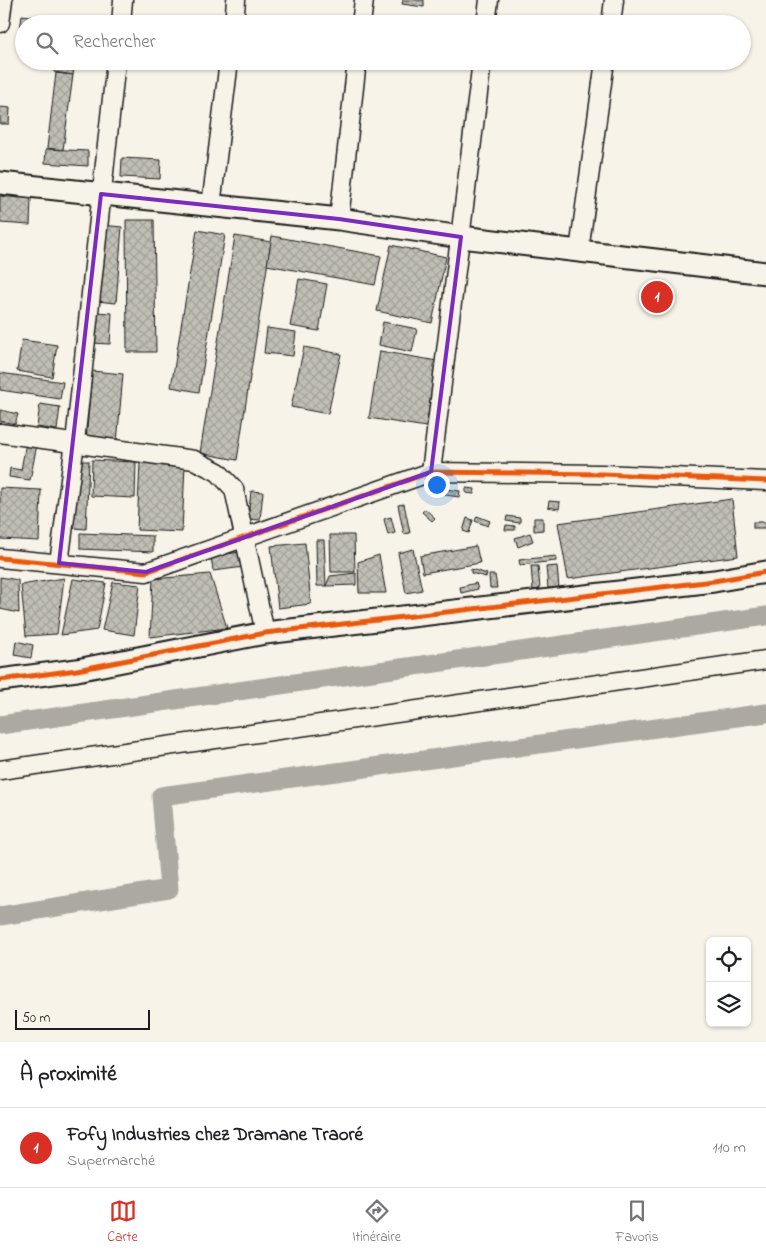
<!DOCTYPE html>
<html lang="fr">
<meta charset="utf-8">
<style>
body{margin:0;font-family:"Indie Flower",sans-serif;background:#f6f6f6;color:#202124}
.controls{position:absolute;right:15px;bottom:15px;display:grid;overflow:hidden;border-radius:8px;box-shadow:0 1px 4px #0004}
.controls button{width:45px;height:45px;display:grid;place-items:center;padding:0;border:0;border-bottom:1px solid #e0e0e0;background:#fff;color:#202124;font:25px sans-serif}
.scale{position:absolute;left:15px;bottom:12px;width:135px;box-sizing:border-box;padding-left:5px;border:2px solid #1c1c1c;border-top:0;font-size:14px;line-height:18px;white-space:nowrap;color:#1c1c1c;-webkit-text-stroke:4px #f7f3e8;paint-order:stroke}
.you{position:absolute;left:436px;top:484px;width:18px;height:18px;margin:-12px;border:4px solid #fff;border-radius:50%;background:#1a73e8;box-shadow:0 0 0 8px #1a73e833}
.badge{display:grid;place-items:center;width:32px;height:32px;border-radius:50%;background:#d93025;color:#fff;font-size:16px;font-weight:700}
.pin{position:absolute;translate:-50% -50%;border:2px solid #fff;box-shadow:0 1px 5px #0006}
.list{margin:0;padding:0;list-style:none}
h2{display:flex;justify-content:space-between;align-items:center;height:65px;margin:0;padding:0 20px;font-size:21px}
h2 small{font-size:16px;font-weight:400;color:#757577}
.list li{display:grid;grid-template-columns:32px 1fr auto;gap:15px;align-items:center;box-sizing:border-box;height:80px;padding:0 20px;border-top:1px solid #e0e0e0}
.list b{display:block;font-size:19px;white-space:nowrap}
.list p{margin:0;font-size:16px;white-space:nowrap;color:#757577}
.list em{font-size:16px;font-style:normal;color:#757577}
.icon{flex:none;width:28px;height:28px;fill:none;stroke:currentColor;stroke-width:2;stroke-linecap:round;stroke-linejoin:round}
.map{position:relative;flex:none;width:766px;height:1042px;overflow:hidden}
.search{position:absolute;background:#fff;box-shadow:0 1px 4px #0004;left:15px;right:15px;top:15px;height:55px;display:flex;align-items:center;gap:12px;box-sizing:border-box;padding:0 18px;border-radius:28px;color:#757577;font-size:19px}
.sheet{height:145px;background:#fff}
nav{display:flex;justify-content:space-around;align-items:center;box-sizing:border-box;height:70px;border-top:1px solid #e0e0e0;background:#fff;font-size:14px;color:#757577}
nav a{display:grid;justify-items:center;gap:2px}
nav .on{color:#d93025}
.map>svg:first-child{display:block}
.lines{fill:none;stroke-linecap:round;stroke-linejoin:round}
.canal{stroke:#aca9a2;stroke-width:19}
.building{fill:url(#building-cross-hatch);stroke:#1c1c1c}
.minor-casing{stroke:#1c1c1c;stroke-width:21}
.tertiary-casing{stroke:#1c1c1c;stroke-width:25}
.minor{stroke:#f7f3e8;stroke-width:18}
.tertiary{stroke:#f7f3e8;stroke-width:21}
.cycleway-casing{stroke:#f7f3e8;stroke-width:8}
.cycleway{stroke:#e8590c;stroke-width:5}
.marked{fill:none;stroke:#7b2cbf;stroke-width:4;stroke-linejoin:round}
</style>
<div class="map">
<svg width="766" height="1042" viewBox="0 0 766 1042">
<defs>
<pattern id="building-cross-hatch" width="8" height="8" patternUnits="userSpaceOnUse" patternTransform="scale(1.25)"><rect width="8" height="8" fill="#c0beb5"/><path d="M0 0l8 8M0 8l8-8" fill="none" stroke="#a4a39b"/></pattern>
</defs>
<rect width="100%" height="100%" fill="#f7f3e8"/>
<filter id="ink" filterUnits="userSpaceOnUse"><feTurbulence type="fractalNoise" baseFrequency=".02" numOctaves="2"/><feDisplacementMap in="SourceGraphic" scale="10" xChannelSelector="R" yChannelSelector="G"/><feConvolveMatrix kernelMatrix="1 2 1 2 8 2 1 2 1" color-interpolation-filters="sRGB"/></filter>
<g filter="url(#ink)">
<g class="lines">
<g class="canal">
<polyline points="0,725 766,616"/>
<polyline points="0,916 169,889 161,796 766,713"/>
</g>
</g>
<g class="building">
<polygon points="403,0 424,0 424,7 402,4"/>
<polygon points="22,15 88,24 24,24 24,38 19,38"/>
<polygon points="56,61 75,63 73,75 54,72"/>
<polygon points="56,73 73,75 63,150 47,148"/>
<polygon points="0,107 10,108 9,124 0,124"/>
<polygon points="46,149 88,151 88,166 45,163"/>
<polygon points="122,158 161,160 160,179 121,177"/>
<polygon points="0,196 31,199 30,225 0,223"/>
<polygon points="126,220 154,220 156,352 127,352"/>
<polygon points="102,225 122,227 116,303 96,301"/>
<polygon points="197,230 225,235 199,392 171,387"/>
<polygon points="235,236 271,242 237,460 200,453"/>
<polygon points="272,236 381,256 375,285 267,265"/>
<polygon points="391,245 446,257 432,323 377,311"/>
<polygon points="299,279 327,284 319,331 290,326"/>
<polygon points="93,312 112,313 110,344 91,343"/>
<polygon points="383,322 417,329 412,352 379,345"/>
<polygon points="267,328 296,332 293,356 264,353"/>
<polygon points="22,340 57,345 52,377 17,371"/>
<polygon points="304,347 341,354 328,414 291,407"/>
<polygon points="380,351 437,361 426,427 369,418"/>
<polygon points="92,371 123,374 117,443 86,440"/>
<polygon points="0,373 63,382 60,399 0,390"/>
<polygon points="40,404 60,407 57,430 37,427"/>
<polygon points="0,410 18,414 15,424 0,421"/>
<polygon points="27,437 38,439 30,480 9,477 10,468 21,470"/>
<polygon points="92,460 136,462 135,498 91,496"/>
<polygon points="77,461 89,461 86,529 74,528"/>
<polygon points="140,462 185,464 182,532 137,530"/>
<polygon points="0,488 41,490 39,541 0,539"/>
<polygon points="466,488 475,489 474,494 466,493"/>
<polygon points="446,489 460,491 459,497 445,495"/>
<polygon points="251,491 263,492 260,520 248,519"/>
<polygon points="732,499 738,556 568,579 558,523"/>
<polygon points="549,501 560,502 559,509 548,507"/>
<polygon points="404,504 410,533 404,534 398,505"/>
<polygon points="425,509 435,518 432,521 422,512"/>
<polygon points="477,516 490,521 488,526 475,521"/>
<polygon points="507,516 520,518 520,523 506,521"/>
<polygon points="391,517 395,533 388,535 384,519"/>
<polygon points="467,518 473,520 469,533 463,531"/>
<polygon points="534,518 543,518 543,530 534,531"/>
<rect x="753" y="522" width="13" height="6"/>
<polygon points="506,525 515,526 515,530 505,530"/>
<polygon points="80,533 153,536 153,552 80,549"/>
<polygon points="530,533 533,541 518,547 515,538"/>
<polygon points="330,535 354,535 355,572 331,572"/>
<polygon points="316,540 324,540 326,586 317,586"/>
<polygon points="305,543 311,604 278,608 271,546"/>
<polygon points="476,546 480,563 423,573 420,556"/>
<polygon points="413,549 422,590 406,593 398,553"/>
<polygon points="241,552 244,567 213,571 211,556"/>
<polygon points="379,555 386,593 359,593 358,562"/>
<polygon points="556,556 556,561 520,565 519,560"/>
<polygon points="531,566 538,566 540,589 533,590"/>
<polygon points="557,566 559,588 548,588 546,567"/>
<polygon points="471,569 487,574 486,577 471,573"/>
<polygon points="356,573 356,585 326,586 330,576"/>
<polygon points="210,574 227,628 150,637 153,579"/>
<polygon points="489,575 495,575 497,588 490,588"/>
<polygon points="0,577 18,580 19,613 0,609"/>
<polygon points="64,578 57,634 26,636 21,585"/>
<polygon points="73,579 106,583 97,630 61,635"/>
<polygon points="113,582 140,585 134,635 102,630"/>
<polygon points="476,583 478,589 461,593 460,587"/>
<polygon points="16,641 33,645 31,658 14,655"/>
</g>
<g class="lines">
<defs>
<g id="minor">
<polyline points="0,23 3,0"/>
<polyline points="121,24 123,0"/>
<polyline points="234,24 236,0"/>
<polyline points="361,24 364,0"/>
<polyline points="486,24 489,0"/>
<polyline points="611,24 614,0"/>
<polyline points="211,206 229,61"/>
<polyline points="339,219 357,61"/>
<polyline points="579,251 605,61"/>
<polyline points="0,433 194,460 218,472 234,489 265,633"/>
<polyline points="431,472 482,61"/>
<polyline points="0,558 146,572 431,472 602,474 766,481"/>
<polyline points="59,563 75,442 116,61"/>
<polyline points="0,770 766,660"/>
</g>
<g id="tertiary">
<polyline points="0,183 339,219 461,237 766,273"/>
<polyline points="0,680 77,670 265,633 714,581 766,572"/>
</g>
</defs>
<use href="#minor" class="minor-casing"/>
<use href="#tertiary" class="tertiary-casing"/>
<use href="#minor" class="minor"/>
<use href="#tertiary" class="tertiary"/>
<defs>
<g id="cycleway">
<polyline points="0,558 146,572 431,472 602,474 766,481"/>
<polyline points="0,680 77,670 265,633 714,581 766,572"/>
</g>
</defs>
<use href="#cycleway" class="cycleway-casing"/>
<use href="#cycleway" class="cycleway"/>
</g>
</g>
<path class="marked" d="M101 194 339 219 461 237 431 472 146 572 59 563Z"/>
</svg>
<div class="controls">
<button><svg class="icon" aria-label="locate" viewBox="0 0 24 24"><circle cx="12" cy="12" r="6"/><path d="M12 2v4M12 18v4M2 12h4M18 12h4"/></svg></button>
<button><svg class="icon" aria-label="layers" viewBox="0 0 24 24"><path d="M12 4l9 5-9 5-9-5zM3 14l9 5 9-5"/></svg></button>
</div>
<div class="scale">50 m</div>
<div class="you"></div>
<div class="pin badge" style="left:657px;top:297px">1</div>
<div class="search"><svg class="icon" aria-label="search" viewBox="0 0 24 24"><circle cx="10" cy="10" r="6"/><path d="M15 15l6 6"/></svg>Rechercher</div>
</div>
<section class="sheet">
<h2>À proximité<small></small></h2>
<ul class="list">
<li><span class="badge">1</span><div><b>Fofy Industries chez Dramane Traoré</b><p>Supermarché</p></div><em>110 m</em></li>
</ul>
</section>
<nav>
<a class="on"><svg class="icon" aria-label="map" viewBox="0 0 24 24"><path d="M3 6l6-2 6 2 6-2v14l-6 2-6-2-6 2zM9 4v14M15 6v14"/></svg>Carte</a>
<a><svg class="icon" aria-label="directions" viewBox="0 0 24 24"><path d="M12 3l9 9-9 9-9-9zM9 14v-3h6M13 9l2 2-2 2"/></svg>Itinéraire</a>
<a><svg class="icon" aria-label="saved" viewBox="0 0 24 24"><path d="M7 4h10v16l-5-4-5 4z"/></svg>Favoris</a>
</nav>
